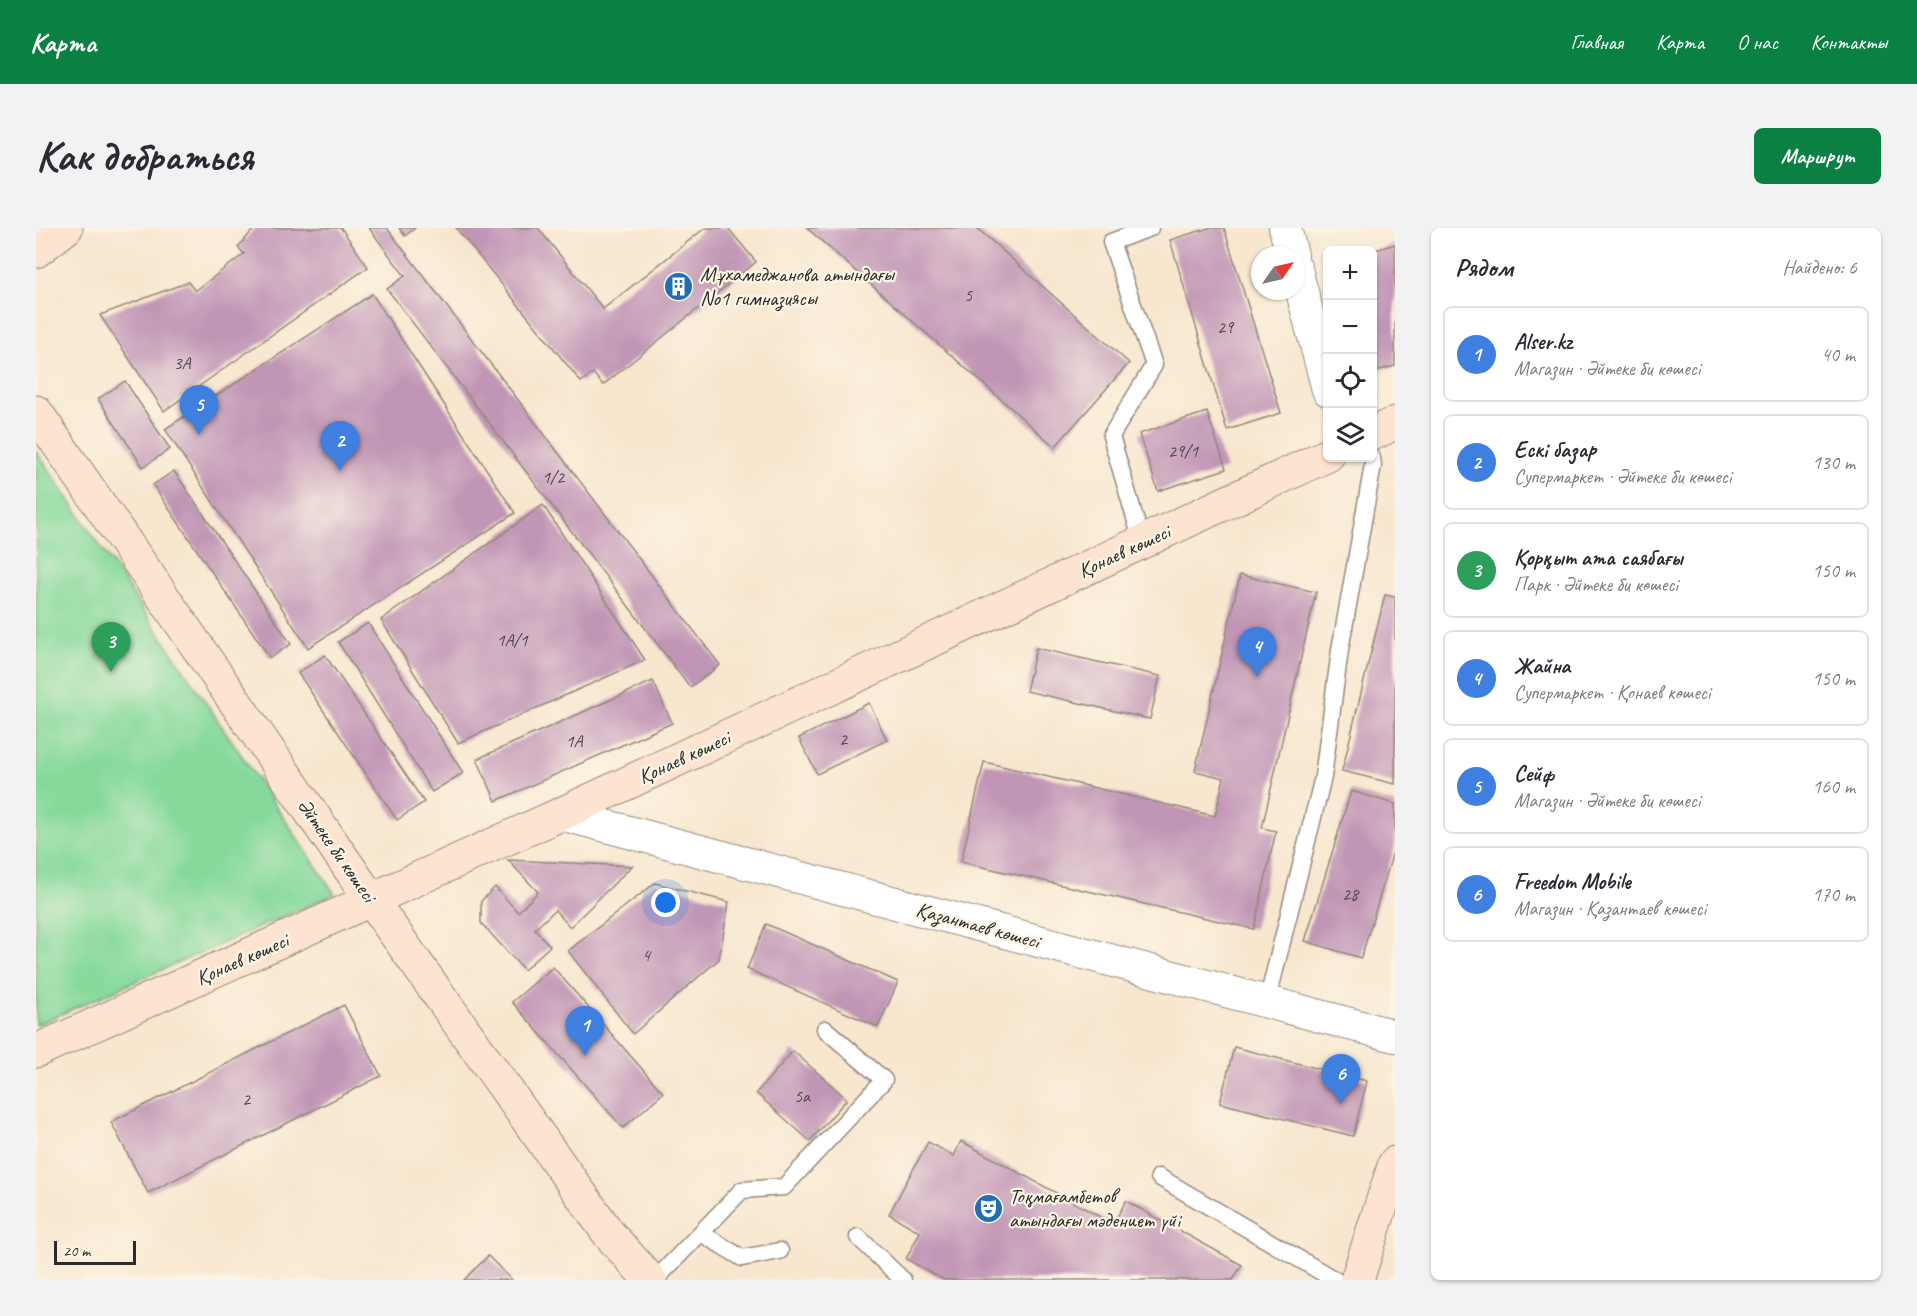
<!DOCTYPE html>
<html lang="ru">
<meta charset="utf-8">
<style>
body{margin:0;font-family:Caveat,sans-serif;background:#f2f2f3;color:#2b2b33}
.controls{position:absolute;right:18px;top:18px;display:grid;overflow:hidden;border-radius:9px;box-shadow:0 2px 4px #0004}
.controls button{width:54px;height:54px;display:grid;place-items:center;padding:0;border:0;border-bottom:2px solid #e1e1e2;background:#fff;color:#2b2b33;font:30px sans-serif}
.compass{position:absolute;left:1215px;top:18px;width:54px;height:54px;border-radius:50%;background:#fff;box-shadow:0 2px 4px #0004;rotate:56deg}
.scale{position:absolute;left:18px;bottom:15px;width:82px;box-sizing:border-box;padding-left:6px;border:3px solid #2b2b2b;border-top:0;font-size:16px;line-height:21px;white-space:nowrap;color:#2b2b2b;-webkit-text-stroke:4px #fcf5e5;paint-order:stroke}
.you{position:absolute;left:630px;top:675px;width:21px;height:21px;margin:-15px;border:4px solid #fff;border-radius:50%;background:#1a73e8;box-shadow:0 0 0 9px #1a73e833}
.badge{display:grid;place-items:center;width:39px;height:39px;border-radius:50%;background:#0b8043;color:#fff;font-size:20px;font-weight:700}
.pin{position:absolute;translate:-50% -50px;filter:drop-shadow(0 2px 3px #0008)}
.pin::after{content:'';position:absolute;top:32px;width:21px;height:18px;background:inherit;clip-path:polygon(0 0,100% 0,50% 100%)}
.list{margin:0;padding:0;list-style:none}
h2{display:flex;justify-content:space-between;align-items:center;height:78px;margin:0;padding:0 24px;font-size:26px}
h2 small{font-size:20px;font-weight:400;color:#7c7c81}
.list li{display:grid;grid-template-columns:39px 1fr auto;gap:18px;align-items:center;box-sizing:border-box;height:96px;margin:0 12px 12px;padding:0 12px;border:2px solid #e1e1e2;border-radius:9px}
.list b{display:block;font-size:22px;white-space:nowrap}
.list p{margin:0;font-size:20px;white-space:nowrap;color:#7c7c81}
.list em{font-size:20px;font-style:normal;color:#7c7c81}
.icon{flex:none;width:33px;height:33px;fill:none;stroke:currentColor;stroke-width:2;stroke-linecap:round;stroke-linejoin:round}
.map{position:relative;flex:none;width:1359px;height:1052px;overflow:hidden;border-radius:9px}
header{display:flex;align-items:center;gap:36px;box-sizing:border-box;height:84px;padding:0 30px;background:#0b8043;color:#fff}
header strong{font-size:28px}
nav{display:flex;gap:33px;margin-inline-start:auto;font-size:21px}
.intro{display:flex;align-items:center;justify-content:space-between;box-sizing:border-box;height:144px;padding:0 36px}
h1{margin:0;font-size:42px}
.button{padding:15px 27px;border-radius:9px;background:#0b8043;color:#fff;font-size:21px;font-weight:700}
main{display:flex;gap:36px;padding:0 36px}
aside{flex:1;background:#fff;border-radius:9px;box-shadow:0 2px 4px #0004}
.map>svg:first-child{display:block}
.green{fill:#86d99b;stroke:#588263;stroke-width:1.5}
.building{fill:#c195b5}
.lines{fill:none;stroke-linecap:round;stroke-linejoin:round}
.lane-casing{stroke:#92887c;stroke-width:19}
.street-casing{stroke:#92887c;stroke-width:34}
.secondary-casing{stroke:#92887c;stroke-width:35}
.lane{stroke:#fff;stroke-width:16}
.street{stroke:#fff;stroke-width:32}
.secondary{stroke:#fde4d1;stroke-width:33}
.labels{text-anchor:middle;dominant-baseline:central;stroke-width:4.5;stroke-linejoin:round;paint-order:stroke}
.number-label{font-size:18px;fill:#50464e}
.poi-label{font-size:21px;fill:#2b2b2b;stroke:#fcf5e5;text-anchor:start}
.street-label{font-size:21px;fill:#2b2b2b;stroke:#fcf5e5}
</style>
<header>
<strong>Карта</strong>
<nav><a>Главная</a><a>Карта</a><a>О нас</a><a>Контакты</a></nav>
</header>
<div class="intro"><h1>Как добраться</h1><a class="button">Маршрут</a></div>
<main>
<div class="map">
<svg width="1359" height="1052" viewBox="0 0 1359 1052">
<rect width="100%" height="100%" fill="#fcf5e5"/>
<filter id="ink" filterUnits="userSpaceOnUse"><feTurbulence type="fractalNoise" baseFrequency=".0167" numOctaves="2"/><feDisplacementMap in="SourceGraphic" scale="12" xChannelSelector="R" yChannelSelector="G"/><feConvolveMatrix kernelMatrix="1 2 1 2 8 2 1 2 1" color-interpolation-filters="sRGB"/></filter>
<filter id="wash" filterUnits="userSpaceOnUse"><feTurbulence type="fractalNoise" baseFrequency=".008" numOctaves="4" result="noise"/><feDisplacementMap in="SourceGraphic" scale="24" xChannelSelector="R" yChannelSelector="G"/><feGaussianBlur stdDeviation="1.35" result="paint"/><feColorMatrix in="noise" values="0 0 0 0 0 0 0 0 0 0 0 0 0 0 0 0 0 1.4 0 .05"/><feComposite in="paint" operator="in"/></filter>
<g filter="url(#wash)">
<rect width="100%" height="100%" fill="#f8e6ce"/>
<polygon class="green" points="0,223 299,666 0,797"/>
<g id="blocks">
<g class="building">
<polygon points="219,0 305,0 332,39 128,183 64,87 152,54 159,63 208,26 202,19"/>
<polygon points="333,0 351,0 684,437 654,459 351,61 369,48"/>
<polygon points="363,0 379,0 369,8"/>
<polygon points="420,0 502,0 567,81 669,0 692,0 720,34 567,157 557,145 545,154"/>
<polygon points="771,0 941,0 1093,135 1019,219"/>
<polygon points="1173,0 1188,0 1245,185 1191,202 1134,12"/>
<polygon points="1359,16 1359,138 1336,144 1336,23"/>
<polygon points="336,66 479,285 272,420 129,201"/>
<polygon points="89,153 134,221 107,239 62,171"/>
<polygon points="1171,184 1190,241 1122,263 1103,206"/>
<polygon points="138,243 255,416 234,430 117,257"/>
<polygon points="507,277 609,432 422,515 345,392"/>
<polygon points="1204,347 1280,364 1226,600 1240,603 1218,701 925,634 948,534 1179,588 1188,550 1159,543"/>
<polygon points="1349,367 1359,369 1359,556 1306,543"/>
<polygon points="332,395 427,545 396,564 302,414"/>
<polygon points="1000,420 1124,448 1114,491 990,463"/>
<polygon points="289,427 388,574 361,592 262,445"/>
<polygon points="617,453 636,495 460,573 441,531"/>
<polygon points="833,475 851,512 781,546 763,510"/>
<polygon points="1315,563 1359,576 1359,618 1325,730 1269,713"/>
<polygon points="472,632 596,638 534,699 519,682 499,701 514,718 488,742 445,695 445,673 459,659 482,684 502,664"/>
<polygon points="619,655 693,674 683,731 597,806 532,723"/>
<polygon points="730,696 862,754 842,799 711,741"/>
<polygon points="517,739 627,865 587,900 476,774"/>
<polygon points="308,777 345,848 112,965 75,894"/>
<polygon points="1198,819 1331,853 1317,908 1184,875"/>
<polygon points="757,823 811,871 774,913 720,865"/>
<polygon points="925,913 1077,996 1090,973 1206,1037 1197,1052 908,1052 870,1031 884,1004 853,986 892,914 918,928"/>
<polygon points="452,1028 476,1052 428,1052"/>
</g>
</g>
</g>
<g filter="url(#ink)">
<use href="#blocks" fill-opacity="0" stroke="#92887c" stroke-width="1.5"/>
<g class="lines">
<defs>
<g id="lane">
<polyline points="1106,314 1075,208 1118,137 1075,14 1114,0"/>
<polyline points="1231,774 1287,549 1304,422 1337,237 1336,230"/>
<polyline points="1123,949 1299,1052"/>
<polyline points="665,1005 706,1030 744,1023"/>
<polyline points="822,1009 867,1052"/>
<polyline points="619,1052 706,962 748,959 848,852 789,801"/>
</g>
<g id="street">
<polyline points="1249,0 1256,27"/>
<polyline points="1260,41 1292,162"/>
<polyline points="525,586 1359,808"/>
</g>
<g id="secondary">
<polyline points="0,23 30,0"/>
<polyline points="0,184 336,673 573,1006 614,1052"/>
<polyline points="1336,206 1359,195"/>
<polyline points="0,823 525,586 1292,227"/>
<polyline points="1321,1052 1359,935"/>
</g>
</defs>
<use href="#lane" class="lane-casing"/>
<use href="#street" class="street-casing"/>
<use href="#secondary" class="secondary-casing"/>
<use href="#lane" class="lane"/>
<use href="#street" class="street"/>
<use href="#secondary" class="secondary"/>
</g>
</g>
<defs>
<symbol id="building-disc" viewBox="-11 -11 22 22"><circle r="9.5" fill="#1f6fb2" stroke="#fcf5e5"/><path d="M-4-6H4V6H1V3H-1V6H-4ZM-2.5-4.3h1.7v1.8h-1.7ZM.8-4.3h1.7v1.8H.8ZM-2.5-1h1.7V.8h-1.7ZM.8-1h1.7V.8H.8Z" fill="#fff"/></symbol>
<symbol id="theatre-disc" viewBox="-11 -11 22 22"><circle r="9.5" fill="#1f6fb2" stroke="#fcf5e5"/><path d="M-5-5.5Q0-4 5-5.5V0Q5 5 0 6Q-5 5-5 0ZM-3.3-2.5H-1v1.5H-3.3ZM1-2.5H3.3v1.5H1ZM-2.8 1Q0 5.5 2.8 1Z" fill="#fff"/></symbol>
</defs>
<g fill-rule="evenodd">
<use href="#building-disc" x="626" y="42" width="33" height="33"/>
<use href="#theatre-disc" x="936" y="964" width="33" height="33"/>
</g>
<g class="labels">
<g class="number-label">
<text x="932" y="67">5</text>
<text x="1189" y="99">29</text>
<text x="146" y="135">3А</text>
<text x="1147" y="223">29/1</text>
<text x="517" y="249">1/2</text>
<text x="476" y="412">1А/1</text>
<text x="807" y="511">2</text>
<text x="538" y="513">1А</text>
<text x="1314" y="666">28</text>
<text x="610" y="727">4</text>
<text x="766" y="868">5а</text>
<text x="210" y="871">2</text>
</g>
<g class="poi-label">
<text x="664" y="46">Мұхамеджанова атындағы<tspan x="664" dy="24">No1 гимназиясы</tspan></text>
<text x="973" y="968">Тоқмағамбетов<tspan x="973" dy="24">атындағы мәдениет үйі</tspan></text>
</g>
<g class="street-label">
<text transform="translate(1088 323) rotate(-25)">Қонаев көшесі</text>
<text transform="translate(648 529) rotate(-25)">Қонаев көшесі</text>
<text transform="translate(301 622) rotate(55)">Әйтеке би көшесі</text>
<text transform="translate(942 697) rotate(15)">Қазантаев көшесі</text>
<text transform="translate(206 731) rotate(-24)">Қонаев көшесі</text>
</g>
</g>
</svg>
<div class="controls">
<button>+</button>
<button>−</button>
<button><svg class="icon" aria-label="locate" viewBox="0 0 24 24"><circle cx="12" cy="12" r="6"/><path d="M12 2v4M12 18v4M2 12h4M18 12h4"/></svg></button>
<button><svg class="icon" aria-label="layers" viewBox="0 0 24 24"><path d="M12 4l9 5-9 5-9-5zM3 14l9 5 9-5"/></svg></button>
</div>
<svg class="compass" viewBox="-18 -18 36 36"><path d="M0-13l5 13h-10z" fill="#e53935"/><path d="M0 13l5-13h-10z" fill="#7c7c81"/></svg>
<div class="scale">20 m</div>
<div class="you"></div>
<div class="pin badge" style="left:549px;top:828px;background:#3f7fe0">1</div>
<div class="pin badge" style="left:304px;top:243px;background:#3f7fe0">2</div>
<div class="pin badge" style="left:75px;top:444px;background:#2e9e5b">3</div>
<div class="pin badge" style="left:1221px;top:449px;background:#3f7fe0">4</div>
<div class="pin badge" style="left:163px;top:207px;background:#3f7fe0">5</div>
<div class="pin badge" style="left:1305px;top:876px;background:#3f7fe0">6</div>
</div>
<aside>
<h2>Рядом<small>Найдено: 6</small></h2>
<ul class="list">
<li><span class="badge" style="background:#3f7fe0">1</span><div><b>Alser.kz</b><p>Магазин · Әйтеке би көшесі</p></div><em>40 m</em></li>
<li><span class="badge" style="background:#3f7fe0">2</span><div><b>Ескі базар</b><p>Супермаркет · Әйтеке би көшесі</p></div><em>130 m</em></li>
<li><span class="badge" style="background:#2e9e5b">3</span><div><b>Қорқыт ата саябағы</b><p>Парк · Әйтеке би көшесі</p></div><em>150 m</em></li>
<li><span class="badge" style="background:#3f7fe0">4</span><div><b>Жайна</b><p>Супермаркет · Қонаев көшесі</p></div><em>150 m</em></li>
<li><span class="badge" style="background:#3f7fe0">5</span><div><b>Сейф</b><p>Магазин · Әйтеке би көшесі</p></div><em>160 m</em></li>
<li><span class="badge" style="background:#3f7fe0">6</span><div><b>Freedom Mobile</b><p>Магазин · Қазантаев көшесі</p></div><em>170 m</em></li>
</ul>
</aside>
</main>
